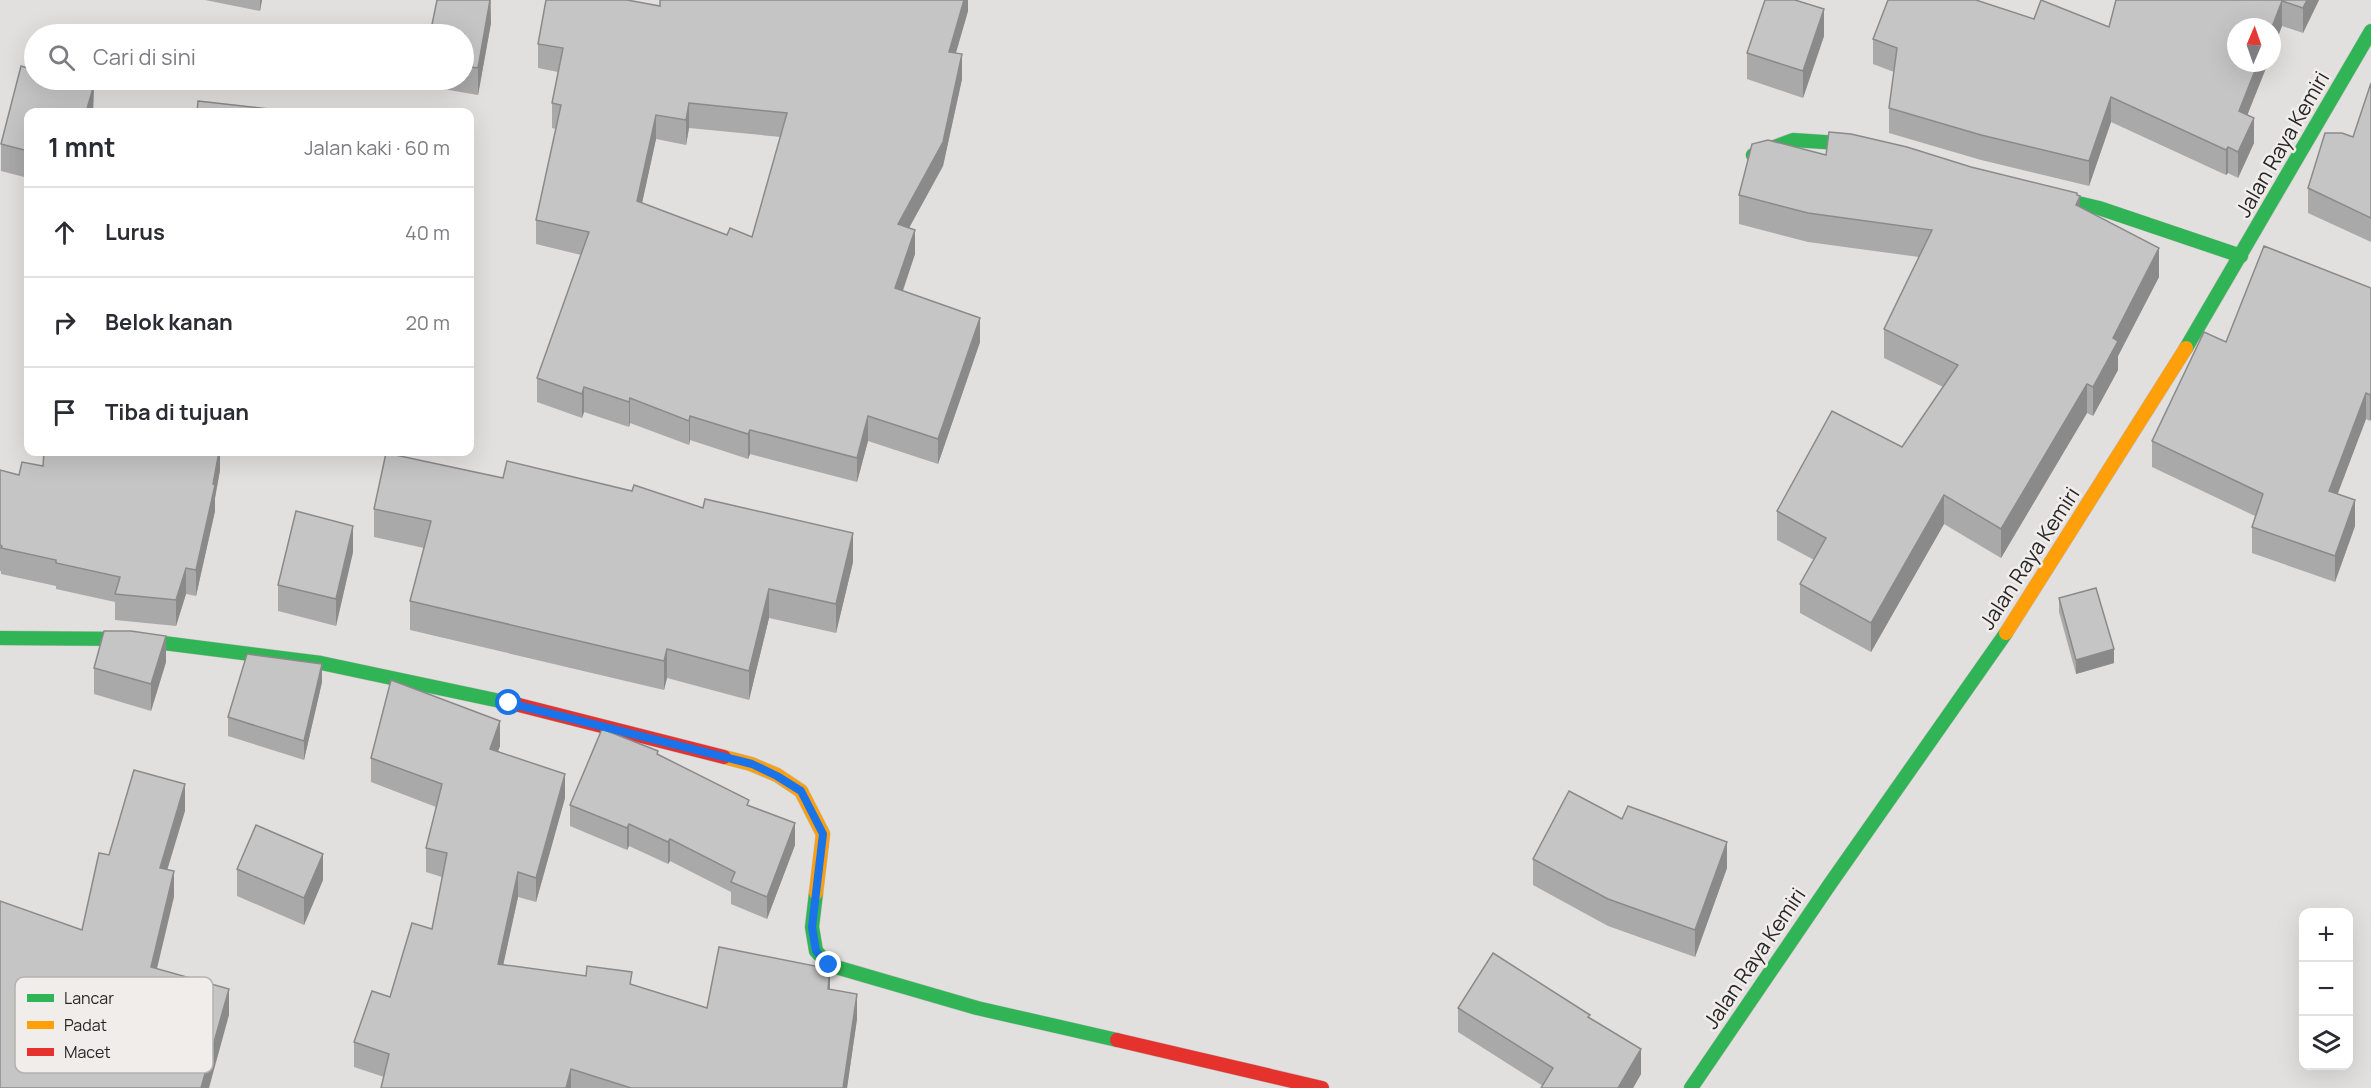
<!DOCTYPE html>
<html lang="id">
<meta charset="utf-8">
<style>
body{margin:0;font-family:Manrope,sans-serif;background:#f7f7f7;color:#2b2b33}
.controls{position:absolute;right:18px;bottom:18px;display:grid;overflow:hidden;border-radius:12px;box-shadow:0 6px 24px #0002}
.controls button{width:54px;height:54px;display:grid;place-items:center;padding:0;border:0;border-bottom:2px solid #e1e1e2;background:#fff;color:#2b2b33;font:30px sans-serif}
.compass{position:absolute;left:2227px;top:18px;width:54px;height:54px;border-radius:50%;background:#fff;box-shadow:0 6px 24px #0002;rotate:2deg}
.stop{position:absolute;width:18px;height:18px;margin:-14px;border:4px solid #1a73e8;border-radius:50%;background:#fff}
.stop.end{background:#1a73e8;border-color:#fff;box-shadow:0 2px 6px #0008}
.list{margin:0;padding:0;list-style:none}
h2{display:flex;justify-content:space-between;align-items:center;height:78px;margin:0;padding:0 24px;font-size:26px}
h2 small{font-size:20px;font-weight:400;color:#7c7c81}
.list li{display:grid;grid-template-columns:39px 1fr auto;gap:18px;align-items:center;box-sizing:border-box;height:90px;padding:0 24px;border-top:2px solid #e1e1e2}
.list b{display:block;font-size:22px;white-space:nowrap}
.list em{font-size:20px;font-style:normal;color:#7c7c81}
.icon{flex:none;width:33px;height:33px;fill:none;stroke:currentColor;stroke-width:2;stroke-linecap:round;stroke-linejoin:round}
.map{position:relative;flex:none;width:2371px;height:1088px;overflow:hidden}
.search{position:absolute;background:#fff;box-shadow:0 6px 24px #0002;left:24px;top:24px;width:450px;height:66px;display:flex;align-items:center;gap:15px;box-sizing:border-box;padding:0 21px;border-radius:33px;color:#7c7c81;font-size:22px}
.panel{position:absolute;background:#fff;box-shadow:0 6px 24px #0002;left:24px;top:108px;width:450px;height:348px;border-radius:12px}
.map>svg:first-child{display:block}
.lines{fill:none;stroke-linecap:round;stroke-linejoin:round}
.fast-casing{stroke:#bebcbc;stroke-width:15}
.slow-casing{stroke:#bebcbc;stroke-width:15}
.jam-casing{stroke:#bebcbc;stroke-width:15}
.fast{stroke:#30b455;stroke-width:14}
.slow{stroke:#ff9f0a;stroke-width:14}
.jam{stroke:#e5322d;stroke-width:14}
.wall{fill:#aaa9a9;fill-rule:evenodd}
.shaded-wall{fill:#8b8a8a}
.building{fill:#c6c5c5;stroke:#8b8a8a;stroke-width:1.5;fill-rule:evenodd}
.route{stroke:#1a73e8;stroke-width:8}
.labels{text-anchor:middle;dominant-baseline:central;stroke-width:5;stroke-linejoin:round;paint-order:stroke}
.street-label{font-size:21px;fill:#282726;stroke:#f0edeb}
.key{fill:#f0edeb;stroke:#b4b2b0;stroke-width:1.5}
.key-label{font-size:16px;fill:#282726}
</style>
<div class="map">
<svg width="2371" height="1088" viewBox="0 0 2371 1088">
<rect width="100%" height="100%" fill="#e2e0df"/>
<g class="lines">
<defs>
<g id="fast">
<polyline points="1753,155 1793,140 1854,144 1873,148"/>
<polyline points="2036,193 2099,208 2241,256"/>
<polyline points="2186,348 2371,31"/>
<polyline points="0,638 132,639 321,663 519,705"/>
<polyline points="816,893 812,927 816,951 829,965 977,1008 1117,1040"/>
<polyline points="1691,1088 1830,884 2006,633"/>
</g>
<g id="slow">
<polyline points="2006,633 2186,348"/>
<polyline points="724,757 751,764 777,775 801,791 823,834 816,893"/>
</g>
<g id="jam">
<polyline points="519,705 724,757"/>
<polyline points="1117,1040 1322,1088"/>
</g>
</defs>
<use href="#fast" class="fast-casing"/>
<use href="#slow" class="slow-casing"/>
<use href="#jam" class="jam-casing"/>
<use href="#fast" class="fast"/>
<use href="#slow" class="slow"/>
<use href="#jam" class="jam"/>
</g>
<g class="wall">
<polygon points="205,0 262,0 260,11"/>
<polygon points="491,0 491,23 478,95 425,86 425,80 464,80 464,34"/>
<path d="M968 0V11L956 53 962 79 943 166 909 228 915 254 903 291 980 342 938 464 868 441 857 482 750 454 748 459 690 440 689 445 630 423 629 427 584 412 582 418 537 402V378L581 255 536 244V220L556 129 552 128V103L558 72 538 68V44L660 6ZM689 128 781 137 752 237 727 235 642 203 656 139 686 145Z"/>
<polygon points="2116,0 2319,0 2303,33 2282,26 2272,52 2272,27 2236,63 2268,63 2247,115 2254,143 2238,178 2228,173 2226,175 2111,122 2089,186 1981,160 1889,133 1889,108 1894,72 1873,64 1873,39 2034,19 2109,27"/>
<polygon points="1824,36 1803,98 1747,79 1747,53"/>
<polygon points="21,66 34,70 34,80 72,80 94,85 93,112 28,112 28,178 1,171 1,144"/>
<polygon points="2371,83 2371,242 2308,213 2308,188 2353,137"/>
<polygon points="1826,155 1971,167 2077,195 2080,207 2159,277 2118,356 2118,370 2093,416 2087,413 2001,558 1944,524 1871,652 1800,613 1800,584 1814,560 1777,540 1777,511 1902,447 1943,387 1884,358 1884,329 1919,257 1808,242 1739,224 1739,195"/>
<polygon points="2371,288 2371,419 2370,421 2366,419 2337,494 2355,526 2335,582 2252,553 2252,527 2255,516 2152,467 2152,441 2226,342"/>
<polygon points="220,452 220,470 215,498 215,511 196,596 186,594 176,626 115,620 115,602 56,589 56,586 1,574 1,571 0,571 0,470 19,475 43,466"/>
<polygon points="374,509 853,562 836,633 769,618 749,700 667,678 664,690 410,630 410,601 424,548 374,537"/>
<polygon points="353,552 336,626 278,611 278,585"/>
<polygon points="2059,598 2114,663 2076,674 2059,612"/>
<polygon points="166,662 151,711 94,694 94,668"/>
<polygon points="322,682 304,760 228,736 228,717"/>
<polygon points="500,746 498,751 565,798 536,902 518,897 503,965 632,985 707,1008 830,990 857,1019 847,1088 381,1088 384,1077 354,1067 354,1042 390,997 432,929 442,877 426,872 426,848 436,807 371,782 371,758"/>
<polygon points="658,755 749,806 795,845 767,919 731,904 731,892 670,861 668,864 629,846 627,850 570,826 570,805"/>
<polygon points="1622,819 1727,868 1695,957 1608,926 1533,885 1533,859"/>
<polygon points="237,869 323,880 304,925 237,896"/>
<polygon points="1458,1008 1590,1018 1641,1074 1633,1088 1541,1088 1543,1086 1458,1032"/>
</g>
<g class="shaded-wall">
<polygon points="260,0 262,0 260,11"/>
<polygon points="490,0 491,23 478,95 478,68"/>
<polygon points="964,0 968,0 968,11 949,76 949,52"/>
<polygon points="2307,0 2319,0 2303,33 2303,8"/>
<polygon points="2282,1 2282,26 2272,52 2272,27"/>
<polygon points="1824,9 1824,36 1803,98 1803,71"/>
<polygon points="962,54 962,79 943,166 898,248 898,224"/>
<polygon points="2258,63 2268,63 2239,136 2239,111"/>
<polygon points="94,85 93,112 86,112"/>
<polygon points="2111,97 2111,122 2089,186 2089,161"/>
<polygon points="689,103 689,128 686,145 686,120"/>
<polygon points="656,115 656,139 637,226 637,201"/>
<polygon points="2254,118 2254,143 2238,178 2238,152"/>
<polygon points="2228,147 2228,173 2226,175 2226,150"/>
<polygon points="2077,193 2077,203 2080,196 2080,225 2076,234"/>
<polygon points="915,230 915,254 895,313 895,288"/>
<polygon points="2159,248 2159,277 2118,356 2118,370 2093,416 2093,387 2113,338"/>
<polygon points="980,318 980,342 938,464 938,439"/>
<polygon points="2087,384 2087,413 2001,558 2001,529"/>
<polygon points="584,387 584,412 582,418 582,394"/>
<polygon points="2366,393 2366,419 2329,517 2329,491"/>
<polygon points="2371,393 2371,419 2370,421 2370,395"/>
<polygon points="630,398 630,423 629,427 629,402"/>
<polygon points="690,416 690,440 689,445 689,421"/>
<polygon points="868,416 868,441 857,482 857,458"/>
<polygon points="750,430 750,454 748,459 748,434"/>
<polygon points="219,452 220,452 220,470 215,498 215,511 196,596 196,570"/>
<polygon points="1944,495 1944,524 1871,652 1871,623"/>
<polygon points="2355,500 2355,526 2335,582 2335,556"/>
<polygon points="353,526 353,552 336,626 336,599"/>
<polygon points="853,533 853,562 836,633 836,604"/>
<polygon points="186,568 186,594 176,626 176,600"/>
<polygon points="769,589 769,618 749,700 749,671"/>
<polygon points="166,636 166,662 151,711 151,684"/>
<polygon points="667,649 667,678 664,690 664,661"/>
<polygon points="2114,649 2114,663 2076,674 2076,660"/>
<polygon points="322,664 322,682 304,760 304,741"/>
<polygon points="500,721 500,746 490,773 490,749"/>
<polygon points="565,774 565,798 536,902 536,878"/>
<polygon points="185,784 185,811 160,894 160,868"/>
<polygon points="795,823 795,845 767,919 767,897"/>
<polygon points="629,824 629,846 627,850 627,828"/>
<polygon points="670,839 670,861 668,864 668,842"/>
<polygon points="1727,842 1727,868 1695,957 1695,930"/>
<polygon points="323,854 323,880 304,925 304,898"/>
<polygon points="174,871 174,897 151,994 151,967"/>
<polygon points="518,872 518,897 498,989 498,964"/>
<polygon points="830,969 830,993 828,989"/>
<polygon points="229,989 229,1015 209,1088 201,1088"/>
<polygon points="857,994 857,1019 847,1088 843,1088"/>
<polygon points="1641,1049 1641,1074 1633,1088 1618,1088"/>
<polygon points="571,1069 571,1088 566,1088"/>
</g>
<g class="building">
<polygon points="437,0 490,0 478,68 464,66 464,34 430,34"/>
<path d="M546 0H627L660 6V0H964L949 52 962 54 943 142 898 224 915 230 895 288 980 318 938 439 868 416 857 458 750 430 748 434 690 416 689 421 630 398 629 402 584 387 582 394 537 378 589 232 536 220 561 105 552 103 563 48 538 44ZM689 103 787 113 752 237 730 228 727 235 637 201 656 115 686 120Z"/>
<polygon points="1765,0 1795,0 1824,9 1803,71 1747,53"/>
<polygon points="1888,0 1976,0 2034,19 2041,0 2109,27 2116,0 2307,0 2303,8 2282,1 2272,27 2236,27 2236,63 2258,63 2239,111 2254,118 2238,152 2228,147 2226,150 2111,97 2089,161 1981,135 1889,108 1897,48 1873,39"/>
<polygon points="21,66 34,70 34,80 72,80 94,85 86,112 28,112 28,151 1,144"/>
<polygon points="2371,83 2371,218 2308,188 2325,133 2342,133 2353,137"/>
<polygon points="198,101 295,112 197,112"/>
<polygon points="1829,132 1851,134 1907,147 1971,167 2077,193 2077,195 2080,196 2076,205 2159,248 2113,338 2118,341 2093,387 2087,384 2001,529 1944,495 1871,623 1800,584 1826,538 1777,511 1832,411 1902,447 1958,365 1884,329 1932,230 1808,213 1739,195 1752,144 1768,140 1826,155"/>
<polygon points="2264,246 2371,288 2371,393 2370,395 2366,393 2329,491 2355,500 2335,556 2252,527 2263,494 2152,441 2204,332 2226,342"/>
<polygon points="44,452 219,452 213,484 215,485 196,570 186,568 176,600 115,594 120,577 56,563 56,560 1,548 2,546 0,545 0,470 19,475 22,462 43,466"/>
<polygon points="386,453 503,478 507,461 632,491 634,485 703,508 705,499 853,533 836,604 769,589 749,671 667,649 664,661 410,601 431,521 374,509"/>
<polygon points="296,511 353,526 336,599 278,585"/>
<polygon points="2096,588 2114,649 2076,660 2059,598"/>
<polygon points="104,631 131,631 166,636 151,684 94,668"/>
<polygon points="247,654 322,664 304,741 228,717"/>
<polygon points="391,680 500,721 490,749 565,774 536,878 518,872 498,964 586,976 587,966 632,972 630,984 707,1008 719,947 830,969 828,989 857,994 843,1088 631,1088 571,1069 566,1088 381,1088 389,1054 354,1042 372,991 390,997 412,923 432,929 447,853 426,848 442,784 371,758"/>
<polygon points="602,729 658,751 657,754 749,800 747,805 795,823 767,897 731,882 735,872 670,839 668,842 629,824 627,828 570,805"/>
<polygon points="134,770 185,784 160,868 174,871 151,967 229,989 201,1088 0,1088 0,901 82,930 99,853 109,855"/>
<polygon points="1569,791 1622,819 1628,806 1727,842 1695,930 1608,899 1533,859"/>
<polygon points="256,825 323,854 304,898 237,869"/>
<polygon points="1493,953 1590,1015 1588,1017 1641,1049 1618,1088 1541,1088 1553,1068 1458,1008"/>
</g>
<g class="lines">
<polyline class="route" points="509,703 752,764 777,776 801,791 823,834 812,927 816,951 829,965"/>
</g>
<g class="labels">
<g class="street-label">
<text transform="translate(2282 144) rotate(-60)">Jalan Raya Kemiri</text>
<text transform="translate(2029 558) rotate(-57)">Jalan Raya Kemiri</text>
<text transform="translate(1754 958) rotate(-56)">Jalan Raya Kemiri</text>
</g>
</g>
<rect x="15" y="977" width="198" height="96" rx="9" class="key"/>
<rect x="27" y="994" width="27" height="8" fill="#30b455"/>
<rect x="27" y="1021" width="27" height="8" fill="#ff9f0a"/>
<rect x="27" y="1048" width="27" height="8" fill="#e5322d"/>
<g class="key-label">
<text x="64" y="1004">Lancar</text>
<text x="64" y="1031">Padat</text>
<text x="64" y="1058">Macet</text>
</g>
</svg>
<div class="controls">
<button>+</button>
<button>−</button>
<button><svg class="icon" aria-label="layers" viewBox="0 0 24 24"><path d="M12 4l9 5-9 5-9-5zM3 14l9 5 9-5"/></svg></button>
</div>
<svg class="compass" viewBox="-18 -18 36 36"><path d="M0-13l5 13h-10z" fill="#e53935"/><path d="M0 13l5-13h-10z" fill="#7c7c81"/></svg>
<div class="stop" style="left:509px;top:703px"></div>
<div class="stop end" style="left:829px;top:965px"></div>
<div class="search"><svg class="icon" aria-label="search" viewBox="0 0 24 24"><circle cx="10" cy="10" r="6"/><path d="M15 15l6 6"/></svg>Cari di sini</div>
<section class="panel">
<h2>1 mnt<small>Jalan kaki · 60 m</small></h2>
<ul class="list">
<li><svg class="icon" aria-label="ahead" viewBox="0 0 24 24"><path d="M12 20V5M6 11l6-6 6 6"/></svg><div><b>Lurus</b></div><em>40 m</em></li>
<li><svg class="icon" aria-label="right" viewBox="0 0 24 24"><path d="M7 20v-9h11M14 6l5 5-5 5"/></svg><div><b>Belok kanan</b></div><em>20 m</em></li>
<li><svg class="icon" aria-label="arrive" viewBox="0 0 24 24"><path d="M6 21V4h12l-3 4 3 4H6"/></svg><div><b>Tiba di tujuan</b></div></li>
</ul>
</section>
</div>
